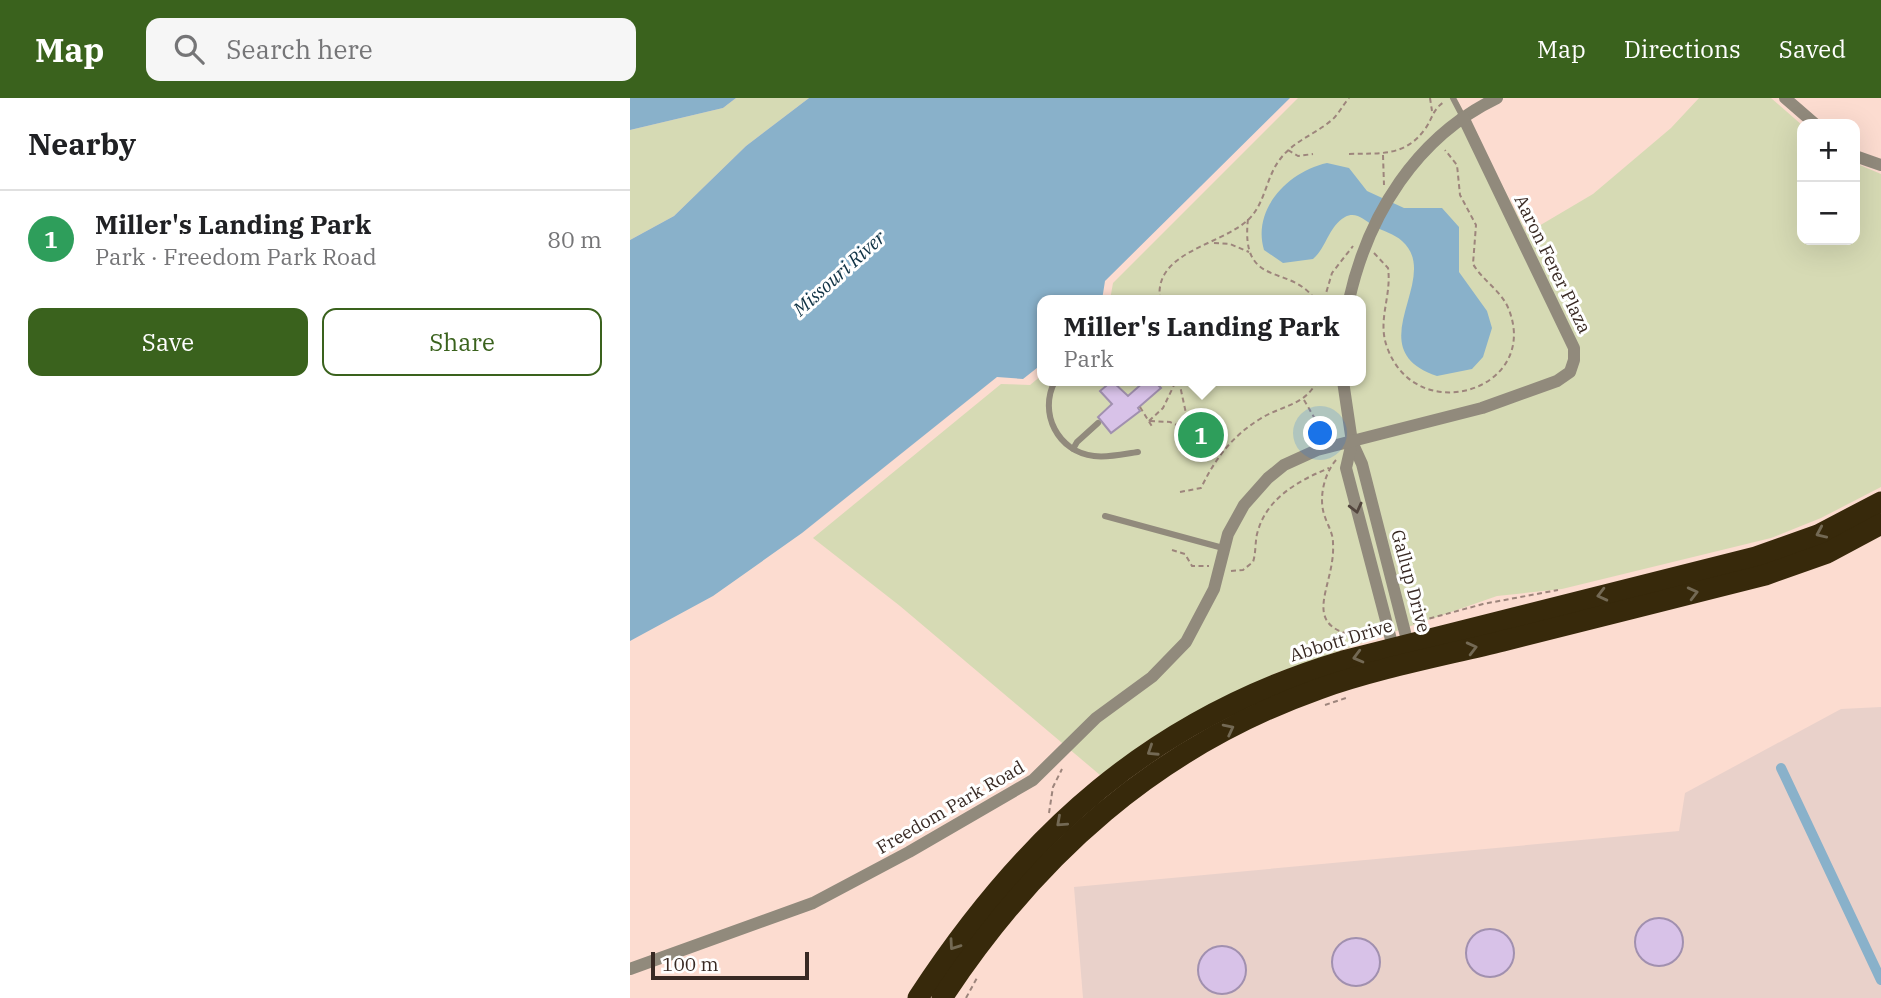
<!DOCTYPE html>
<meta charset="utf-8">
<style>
body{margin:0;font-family:"IBM Plex Serif",serif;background:#f6f6f6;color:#202124}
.controls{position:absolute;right:21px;top:21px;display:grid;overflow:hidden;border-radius:14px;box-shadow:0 7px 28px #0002}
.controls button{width:63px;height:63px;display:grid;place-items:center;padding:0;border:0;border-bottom:2px solid #e0e0e0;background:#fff;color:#202124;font:35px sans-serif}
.scale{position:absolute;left:21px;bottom:18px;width:158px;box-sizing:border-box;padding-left:7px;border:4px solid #382923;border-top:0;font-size:19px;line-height:24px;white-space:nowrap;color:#382923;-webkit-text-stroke:5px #fff;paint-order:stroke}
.you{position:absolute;left:691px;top:336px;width:24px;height:24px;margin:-18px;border:5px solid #fff;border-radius:50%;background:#1a73e8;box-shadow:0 0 0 10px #1a73e833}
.badge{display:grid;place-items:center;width:46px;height:46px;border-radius:50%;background:#3a621d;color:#fff;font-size:23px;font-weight:700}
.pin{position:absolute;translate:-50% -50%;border:4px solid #fff;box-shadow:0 2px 7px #0006}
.popup{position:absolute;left:407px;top:197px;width:329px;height:91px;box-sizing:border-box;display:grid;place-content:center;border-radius:14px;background:#fff;filter:drop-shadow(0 2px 5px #0005);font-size:23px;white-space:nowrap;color:#757577}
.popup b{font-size:26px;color:#202124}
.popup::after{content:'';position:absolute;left:50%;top:100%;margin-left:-14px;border:14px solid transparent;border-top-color:#fff}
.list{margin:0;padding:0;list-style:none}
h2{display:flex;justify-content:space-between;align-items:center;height:91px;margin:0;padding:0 28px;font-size:30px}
h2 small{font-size:23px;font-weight:400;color:#757577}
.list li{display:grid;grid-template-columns:46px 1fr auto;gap:21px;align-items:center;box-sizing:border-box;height:98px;padding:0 28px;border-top:2px solid #e0e0e0}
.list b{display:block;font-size:26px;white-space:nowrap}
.list p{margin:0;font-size:23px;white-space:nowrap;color:#757577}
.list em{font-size:23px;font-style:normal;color:#757577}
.actions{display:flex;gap:14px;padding:21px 28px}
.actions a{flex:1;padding:16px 0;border:2px solid #3a621d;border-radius:14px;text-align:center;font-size:24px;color:#3a621d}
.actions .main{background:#3a621d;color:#fff}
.icon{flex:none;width:38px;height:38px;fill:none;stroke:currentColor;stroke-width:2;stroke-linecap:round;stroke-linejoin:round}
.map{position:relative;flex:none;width:1251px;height:900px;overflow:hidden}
header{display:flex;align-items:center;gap:42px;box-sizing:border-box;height:98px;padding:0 35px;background:#3a621d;color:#fff}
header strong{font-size:33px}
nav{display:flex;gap:38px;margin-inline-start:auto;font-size:24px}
.search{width:490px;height:63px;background:#f6f6f6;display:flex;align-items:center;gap:18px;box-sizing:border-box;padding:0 24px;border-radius:14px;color:#757577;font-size:26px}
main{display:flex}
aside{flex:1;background:#fff}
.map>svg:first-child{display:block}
.industrial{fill:#e9d1ca}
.green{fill:#d6dab4}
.water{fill:#89b1ca}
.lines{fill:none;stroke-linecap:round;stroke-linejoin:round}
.canal{stroke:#89b1ca;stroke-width:10}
.building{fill:#d8c2e8;stroke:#a190af;stroke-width:2}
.path{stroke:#9d857c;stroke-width:2;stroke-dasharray:5 3.5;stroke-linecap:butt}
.lane{stroke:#918a7c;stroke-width:6}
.street{stroke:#918a7c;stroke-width:12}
.highway{stroke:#37290b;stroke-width:21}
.oneway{stroke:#53463e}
.oneway2{stroke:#736954}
.labels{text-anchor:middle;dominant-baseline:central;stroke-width:6;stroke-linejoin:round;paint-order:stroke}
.street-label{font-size:18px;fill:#382923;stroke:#fff}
.water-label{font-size:19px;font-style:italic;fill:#0f3244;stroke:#fff}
</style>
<header>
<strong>Map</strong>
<div class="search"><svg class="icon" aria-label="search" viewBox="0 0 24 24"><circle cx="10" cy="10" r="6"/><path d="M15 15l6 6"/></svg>Search here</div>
<nav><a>Map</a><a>Directions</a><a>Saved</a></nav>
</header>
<main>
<aside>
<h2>Nearby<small></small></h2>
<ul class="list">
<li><span class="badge" style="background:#2e9e5b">1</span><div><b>Miller's Landing Park</b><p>Park · Freedom Park Road</p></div><em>80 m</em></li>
</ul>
<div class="actions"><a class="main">Save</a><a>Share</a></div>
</aside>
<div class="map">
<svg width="1251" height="900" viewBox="0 0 1251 900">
<rect width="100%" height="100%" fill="#fcdcd0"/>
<polygon class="industrial" points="1251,609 1251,900 453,900 444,789 1049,733 1055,695 1211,611"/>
<g class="green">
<polygon points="106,0 179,0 116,48 44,118 0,142 0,32 93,10"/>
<polygon points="668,0 826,0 897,135 963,96 1041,30 1069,0 1141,0 1172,27 1172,142 1225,142 1225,65 1251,76 1251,389 1191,420 1141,440 932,491 867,498 646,575 587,603 518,642 470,677 270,508 183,440 371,286 400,287 412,277 412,283 730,283 730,202 480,202 483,185"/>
</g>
<g class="water">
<polygon points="0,0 106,0 93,10 0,32"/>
<polygon points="179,0 660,0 475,183 472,202 412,202 412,266 393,281 367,279 172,435 83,498 0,543 0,142 44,118 116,48"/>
<path d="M697 65 719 70 737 93 774 110H812L829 129V174L857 213 862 230 853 259 842 271 807 278C726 251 814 180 772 143 765 136 752 133 744 128 734 122 726 113 715 119 698 129 697 149 683 161L653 165 634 152C622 112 657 74 697 65Z"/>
</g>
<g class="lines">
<polyline class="canal" points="1151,670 1251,882"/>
</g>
<g class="building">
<polygon points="482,283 498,298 515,283 524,283 531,290 508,310 510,313 481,335 468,319 482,306 470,293"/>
<circle cx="1029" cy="844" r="24"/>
<circle cx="860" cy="855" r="24"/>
<circle cx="726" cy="864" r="24"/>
<circle cx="592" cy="872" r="24"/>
</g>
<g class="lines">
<g class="path">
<polyline points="800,0 802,13"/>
<polyline points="658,52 668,58 683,56"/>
<path d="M719 56C750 55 775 59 795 31 803 20 802 12 814 4"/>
<polyline points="753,57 754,87"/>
<path d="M618 121C610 192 661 165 685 202"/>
<polyline points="584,145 600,146 619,154"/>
<path d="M744 155 758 170C762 198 747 222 757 249 786 331 910 292 879 212 872 193 853 183 843 166L846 127 830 97 827 67 815 52"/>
<path d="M530 202C523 153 591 148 619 121 636 104 636 78 651 60 665 42 686 36 703 21 709 15 713 7 719 0"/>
<polyline points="694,202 702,175 723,148"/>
<polyline points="549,283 562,343 574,351 591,353"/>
<polyline points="674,302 688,326 700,337"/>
<polyline points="510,309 523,330"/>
<polyline points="519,323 533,310 546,283"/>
<polyline points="520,323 540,324 558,332"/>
<path d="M706 362C694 376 688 401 695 419 698 428 703 435 703 445 706 491 663 531 738 540"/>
<path d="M550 394 571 390C585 361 602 338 630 321 652 307 675 308 687 283"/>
<polyline points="542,452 555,456 562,468 579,468"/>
<path d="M601 473 613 472 623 464C626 455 625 445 627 436 636 400 668 383 699 370"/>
<polyline points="783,525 853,506 928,492"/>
<polyline points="695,607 716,600"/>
<polyline points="419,715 423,689 432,671"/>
<polyline points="336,900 348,878"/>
</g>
<g class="lane">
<polyline points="823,0 833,19"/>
<path d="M425 283C408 315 428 354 464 358 478 360 494 356 508 354"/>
<polyline points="443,351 447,344 468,325"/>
<polyline points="475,418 593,450"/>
</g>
<g class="street">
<polyline points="1155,0 1185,26"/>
<polyline points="1225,58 1251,67"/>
<path d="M719 202C738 117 786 39 867 0"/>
<polyline points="713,283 722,344 732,366 779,550"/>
<polyline points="722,344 716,370 764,553"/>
<polyline points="0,871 183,805 279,754 403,682 466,620 522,579 556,544 584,491 598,436 614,407 638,380 654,367 687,352 852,310 927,283 940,274 944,262 944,250 833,19"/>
</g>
<g class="highway">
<path d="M288 900C395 736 522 620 713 563L1126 459 1188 437 1251 404"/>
<path d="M312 900C406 757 526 649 689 591 748 570 812 558 873 543 960 521 1048 499 1135 477L1197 455 1251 426"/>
</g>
</g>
<defs><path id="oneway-chevron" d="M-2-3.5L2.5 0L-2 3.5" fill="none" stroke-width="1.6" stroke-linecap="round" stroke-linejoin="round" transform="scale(1.75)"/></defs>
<use class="oneway" href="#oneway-chevron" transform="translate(726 410) rotate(76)"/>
<g class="oneway2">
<use href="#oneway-chevron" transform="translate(1191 435) rotate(156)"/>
<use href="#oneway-chevron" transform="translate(1063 495) rotate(-14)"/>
<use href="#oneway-chevron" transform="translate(972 497) rotate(166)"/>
<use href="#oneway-chevron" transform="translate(842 550) rotate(-14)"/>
<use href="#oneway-chevron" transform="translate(728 559) rotate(165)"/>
<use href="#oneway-chevron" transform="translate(599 631) rotate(-27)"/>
<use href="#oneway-chevron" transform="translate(522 653) rotate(147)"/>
<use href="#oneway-chevron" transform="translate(431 724) rotate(138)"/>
<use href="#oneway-chevron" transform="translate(324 847) rotate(125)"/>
</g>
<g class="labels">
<g class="street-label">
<text transform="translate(923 166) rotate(64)">Aaron Ferer Plaza</text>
<text transform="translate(781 483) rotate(75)">Gallup Drive</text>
<text transform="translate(711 542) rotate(-17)">Abbott Drive</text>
<text transform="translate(320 709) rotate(-30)">Freedom Park Road</text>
</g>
<g class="water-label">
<text transform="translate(209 175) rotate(-42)">Missouri River</text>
</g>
</g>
</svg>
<div class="controls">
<button>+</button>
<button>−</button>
</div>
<div class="scale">100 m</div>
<div class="you"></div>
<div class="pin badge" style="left:571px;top:337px;background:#2e9e5b">1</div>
<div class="popup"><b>Miller's Landing Park</b>Park</div>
</div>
</main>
